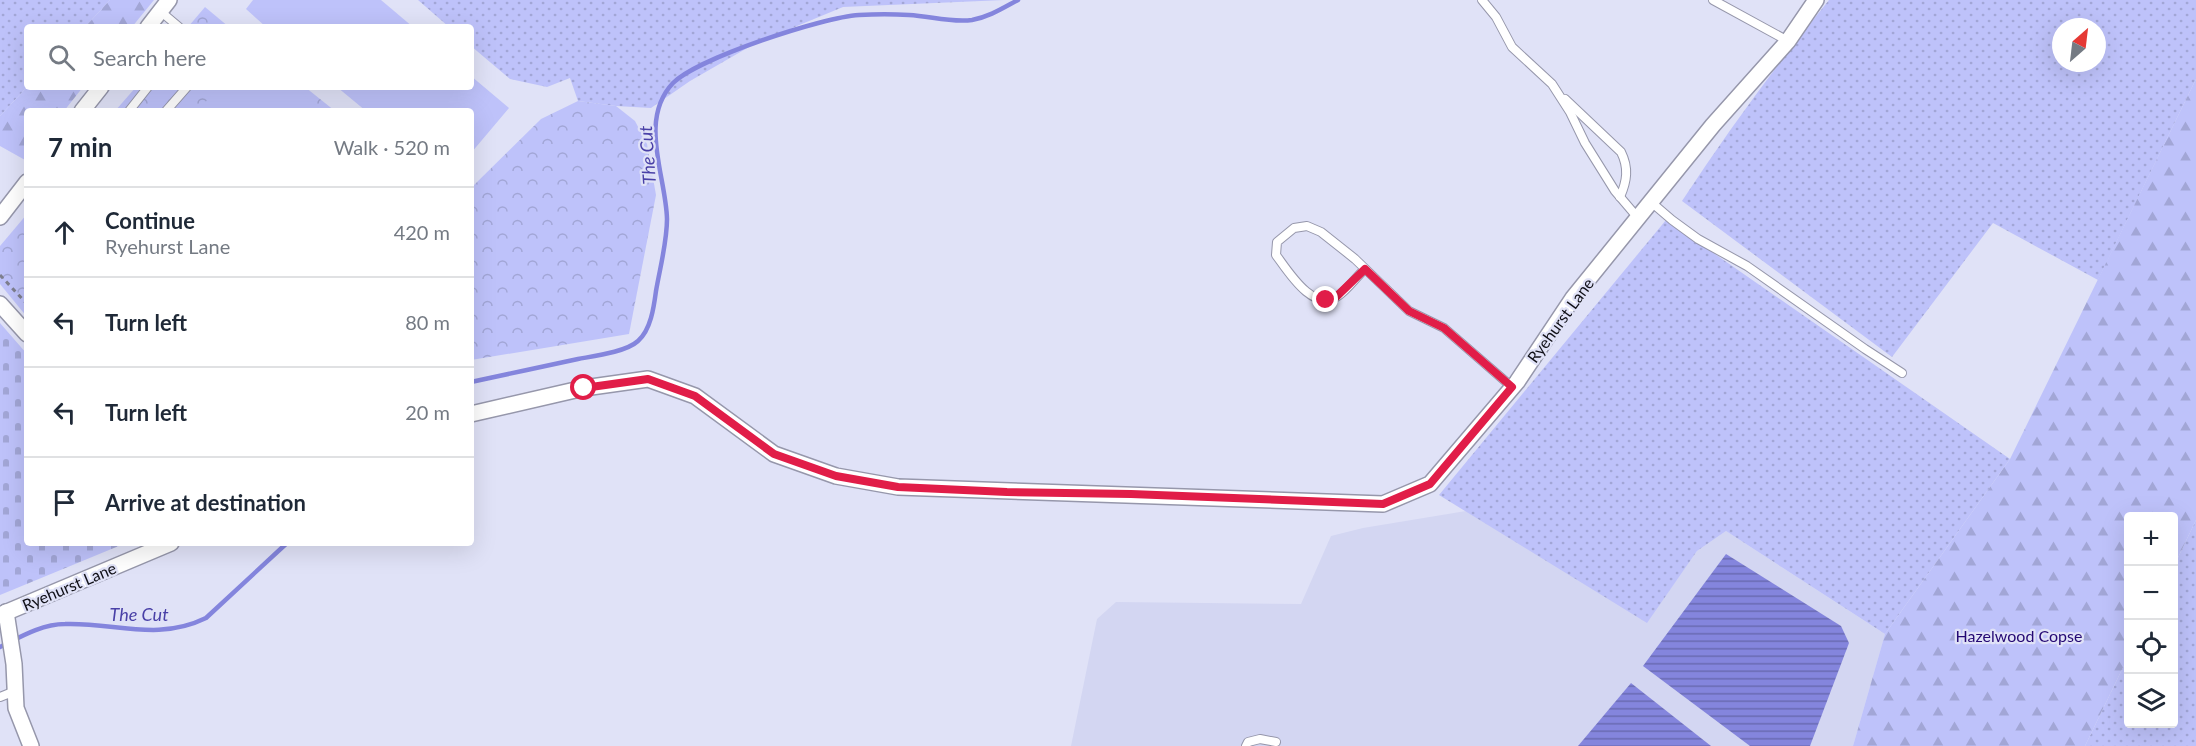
<!DOCTYPE html>
<meta charset="utf-8">
<style>
body{margin:0;font-family:Lato,sans-serif;background:#f6f6f7;color:#1f2937}
.controls{position:absolute;right:18px;bottom:18px;display:grid;overflow:hidden;border-radius:6px;box-shadow:0 6px 24px #0002}
.controls button{width:54px;height:54px;display:grid;place-items:center;padding:0;border:0;border-bottom:2px solid #e0e1e3;background:#fff;color:#1f2937;font:30px sans-serif}
.compass{position:absolute;left:2052px;top:18px;width:54px;height:54px;border-radius:50%;background:#fff;box-shadow:0 6px 24px #0002;rotate:28deg}
.stop{position:absolute;width:18px;height:18px;margin:-14px;border:4px solid #e11d48;border-radius:50%;background:#fff}
.stop.end{background:#e11d48;border-color:#fff;box-shadow:0 2px 6px #0008}
.list{margin:0;padding:0;list-style:none}
h2{display:flex;justify-content:space-between;align-items:center;height:78px;margin:0;padding:0 24px;font-size:26px}
h2 small{font-size:20px;font-weight:400;color:#747a83}
.list li{display:grid;grid-template-columns:39px 1fr auto;gap:18px;align-items:center;box-sizing:border-box;height:90px;padding:0 24px;border-top:2px solid #e0e1e3}
.list b{display:block;font-size:22px;white-space:nowrap}
.list p{margin:0;font-size:20px;white-space:nowrap;color:#747a83}
.list em{font-size:20px;font-style:normal;color:#747a83}
.icon{flex:none;width:33px;height:33px;fill:none;stroke:currentColor;stroke-width:2;stroke-linecap:round;stroke-linejoin:round}
.map{position:relative;flex:none;width:2196px;height:746px;overflow:hidden}
.search{position:absolute;background:#fff;box-shadow:0 6px 24px #0002;left:24px;top:24px;width:450px;height:66px;display:flex;align-items:center;gap:15px;box-sizing:border-box;padding:0 21px;border-radius:6px;color:#747a83;font-size:22px}
.panel{position:absolute;background:#fff;box-shadow:0 6px 24px #0002;left:24px;top:108px;width:450px;height:438px;border-radius:6px}
.map>svg:first-child{display:block}
.built{fill:#d3d6f2}
.grass{fill:url(#grass-dots);fill-rule:evenodd}
.forest{fill:url(#forest-firs)}
.cemetery{fill:url(#cemetery-stones)}
.park{fill:url(#park-crowns)}
.garden{fill:#bec2fa}
.water{fill:url(#water-rules)}
.lines{fill:none;stroke-linecap:round;stroke-linejoin:round}
.stream{stroke:#8485dd;stroke-width:4.5}
.lane-casing{stroke:#9697ab;stroke-width:10}
.street-casing{stroke:#9697ab;stroke-width:18}
.path{stroke:#7e7f8e;stroke-width:3;stroke-dasharray:4.5 4.5;stroke-linecap:butt}
.lane{stroke:#fff;stroke-width:8}
.street{stroke:#fff;stroke-width:15}
.route{stroke:#e11d48;stroke-width:8}
.labels{text-anchor:middle;dominant-baseline:central;stroke-width:4.5;stroke-linejoin:round;paint-order:stroke}
.street-label{font-size:16px;fill:#0f0f16;stroke:#e0e2f7}
.park-label{font-size:16px;fill:#250974;stroke:#e0e2f7}
.water-label{font-size:18px;font-style:italic;fill:#4940a7;stroke:#e0e2f7}
</style>
<div class="map">
<svg width="2196" height="746" viewBox="0 0 2196 746">
<defs>
<pattern id="grass-dots" width="8" height="8" patternUnits="userSpaceOnUse" patternTransform="scale(1.5)"><rect width="8" height="8" fill="#bec2fa"/><path d="M2 2h.1M6 6h.1" fill="none" stroke="#a2a6d6" stroke-width="1.8" stroke-linecap="round"/></pattern>
<pattern id="forest-firs" width="22" height="20" patternUnits="userSpaceOnUse" patternTransform="scale(1.5)"><rect width="22" height="20" fill="#bec2fa"/><path d="M5 1l3.5 6h-7zM16 11l3.5 6h-7z" fill="#a2a6d6"/></pattern>
<pattern id="cemetery-stones" width="16" height="16" patternUnits="userSpaceOnUse" patternTransform="scale(1.5)"><rect width="16" height="16" fill="#bec2fa"/><path d="M2 7V4a2 2 0 0 1 4 0v3zM10 15v-3a2 2 0 0 1 4 0v3z" fill="#a2a6d6"/></pattern>
<pattern id="park-crowns" width="20" height="18" patternUnits="userSpaceOnUse" patternTransform="scale(1.5)"><rect width="20" height="18" fill="#bec2fa"/><path d="M2 6a3 3 0 1 1 6 0M12 15a3 3 0 1 1 6 0" fill="none" stroke="#a2a6d6"/></pattern>
<pattern id="water-rules" width="6" height="5" patternUnits="userSpaceOnUse" patternTransform="scale(1.5)"><rect width="6" height="5" fill="#8485dd"/><path d="M0 2.5h6" fill="none" stroke="#6a6bb2"/></pattern>
</defs>
<rect width="100%" height="100%" fill="#e0e2f7"/>
<polygon class="built" points="1466,511 1647,622 1697,551 1726,531 1885,634 1853,746 1071,746 1097,619 1116,602 1301,604 1331,536 1363,528"/>
<g class="grass">
<polygon points="0,0 110,0 85,27 27,27 27,87 0,116"/>
<polygon points="418,0 1004,0 843,7 756,43 690,81 651,108 616,106 578,101 570,78 547,87 510,79 471,46 471,27 449,27"/>
<path d="M1829 0H2196V79L2098 280 1993 223 1892 357 1682 201C1728 131 1777 64 1829 0ZM2061 27H2097V63H2061Z"/>
<polygon points="1666,220 2010,459 1885,634 1726,531 1697,551 1647,623 1439,495"/>
<polygon points="2196,520 2196,746 2085,746 2128,657 2128,724 2174,724 2174,566"/>
</g>
<g class="forest">
<polygon points="110,0 154,0 132,27 85,27"/>
<polygon points="2196,79 2196,520 2174,566 2174,516 2128,516 2128,657 2085,746 1853,746 1885,634 2010,459"/>
<polygon points="27,87 83,87 64,111 27,111 27,157 25,160 0,146 0,116"/>
</g>
<polygon class="cemetery" points="0,323 27,354 27,543 126,543 0,595"/>
<g class="park">
<polygon points="205,7 229,27 188,27"/>
<polygon points="136,87 305,87 335,111 115,111"/>
<polygon points="578,101 616,106 635,121 647,144 656,195 629,334 471,360 471,188 541,119"/>
<polygon points="27,214 27,317 0,284 0,246"/>
</g>
<g class="garden">
<polygon points="253,0 381,0 413,27 266,27 246,9"/>
<polygon points="471,76 509,108 471,153 471,111 366,111 337,87 471,87"/>
<polygon points="218,87 294,87 323,111 198,111"/>
</g>
<g class="water">
<polygon points="1726,554 1841,626 1849,643 1810,746 1750,746 1643,666"/>
<polygon points="1631,683 1711,746 1578,746"/>
</g>
<g class="lines">
<g class="stream">
<path d="M471 382C507 374 542 367 578 359 594 356 626 352 638 341 651 330 654 306 656 291 660 268 667 242 667 219 666 176 638 120 673 83 698 58 823 17 859 15 876 14 893 14 909 15 930 16 951 23 972 20 989 17 1003 8 1018 0"/>
<path d="M0 647C20 637 42 624 65 624 114 622 157 642 206 618L287 543"/>
</g>
<defs>
<g id="lane">
<polyline points="1482,0 1496,17 1512,47 1552,84 1570,112 1585,143 1615,191 1638,218"/>
<polyline points="1713,0 1788,41"/>
<polyline points="160,11 179,27"/>
<path d="M1565 99 1621 152C1629 168 1627 181 1620 197"/>
<polyline points="129,111 148,87"/>
<polyline points="166,111 187,87"/>
<polyline points="1651,202 1672,220 1698,239 1747,266 1865,349 1902,373"/>
<path d="M1365 269C1356 277 1348 289 1338 296 1313 313 1288 271 1276 255L1277 242 1294 228 1307 226 1321 232 1355 259 1409 311 1444 328 1512 387"/>
<polyline points="0,697 15,691"/>
<polyline points="1246,746 1248,742 1260,739 1276,742"/>
</g>
<g id="street">
<polyline points="148,27 169,0"/>
<polyline points="82,111 101,87"/>
<polyline points="0,217 27,182"/>
<polyline points="0,304 27,334"/>
<polyline points="471,414 584,388 648,379 695,396 774,454 836,476 898,487 1383,504 1430,484 1517,382 1573,298 1713,125 1788,41 1816,0"/>
<polyline points="6,612 14,664 16,708 31,746"/>
<polyline points="0,615 171,543"/>
</g>
</defs>
<use href="#lane" class="lane-casing"/>
<use href="#street" class="street-casing"/>
<polyline class="path" points="0,275 27,304"/>
<use href="#lane" class="lane"/>
<use href="#street" class="street"/>
</g>
<g class="lines">
<polyline class="route" points="584,388 648,379 695,396 774,454 836,476 898,487 1007,492 1131,494 1383,504 1430,484 1512,387 1444,328 1409,311 1365,269 1336,297 1326,300"/>
</g>
<g class="labels">
<g class="street-label">
<text transform="translate(1560 320) rotate(-54)">Ryehurst Lane</text>
<text transform="translate(69 586) rotate(-23)">Ryehurst Lane</text>
</g>
<g class="park-label">
<text x="2019" y="635">Hazelwood Copse</text>
</g>
<g class="water-label">
<text transform="translate(647 155) rotate(-94)">The Cut</text>
<text x="139" y="614">The Cut</text>
</g>
</g>
</svg>
<div class="controls">
<button>+</button>
<button>−</button>
<button><svg class="icon" aria-label="locate" viewBox="0 0 24 24"><circle cx="12" cy="12" r="6"/><path d="M12 2v4M12 18v4M2 12h4M18 12h4"/></svg></button>
<button><svg class="icon" aria-label="layers" viewBox="0 0 24 24"><path d="M12 4l9 5-9 5-9-5zM3 14l9 5 9-5"/></svg></button>
</div>
<svg class="compass" viewBox="-18 -18 36 36"><path d="M0-13l5 13h-10z" fill="#e53935"/><path d="M0 13l5-13h-10z" fill="#747a83"/></svg>
<div class="stop" style="left:584px;top:388px"></div>
<div class="stop end" style="left:1326px;top:300px"></div>
<div class="search"><svg class="icon" aria-label="search" viewBox="0 0 24 24"><circle cx="10" cy="10" r="6"/><path d="M15 15l6 6"/></svg>Search here</div>
<section class="panel">
<h2>7 min<small>Walk · 520 m</small></h2>
<ul class="list">
<li><svg class="icon" aria-label="ahead" viewBox="0 0 24 24"><path d="M12 20V5M6 11l6-6 6 6"/></svg><div><b>Continue</b><p>Ryehurst Lane</p></div><em>420 m</em></li>
<li><svg class="icon" aria-label="left" viewBox="0 0 24 24"><path d="M17 20v-9H6M10 6l-5 5 5 5"/></svg><div><b>Turn left</b></div><em>80 m</em></li>
<li><svg class="icon" aria-label="left" viewBox="0 0 24 24"><path d="M17 20v-9H6M10 6l-5 5 5 5"/></svg><div><b>Turn left</b></div><em>20 m</em></li>
<li><svg class="icon" aria-label="arrive" viewBox="0 0 24 24"><path d="M6 21V4h12l-3 4 3 4H6"/></svg><div><b>Arrive at destination</b></div></li>
</ul>
</section>
</div>
